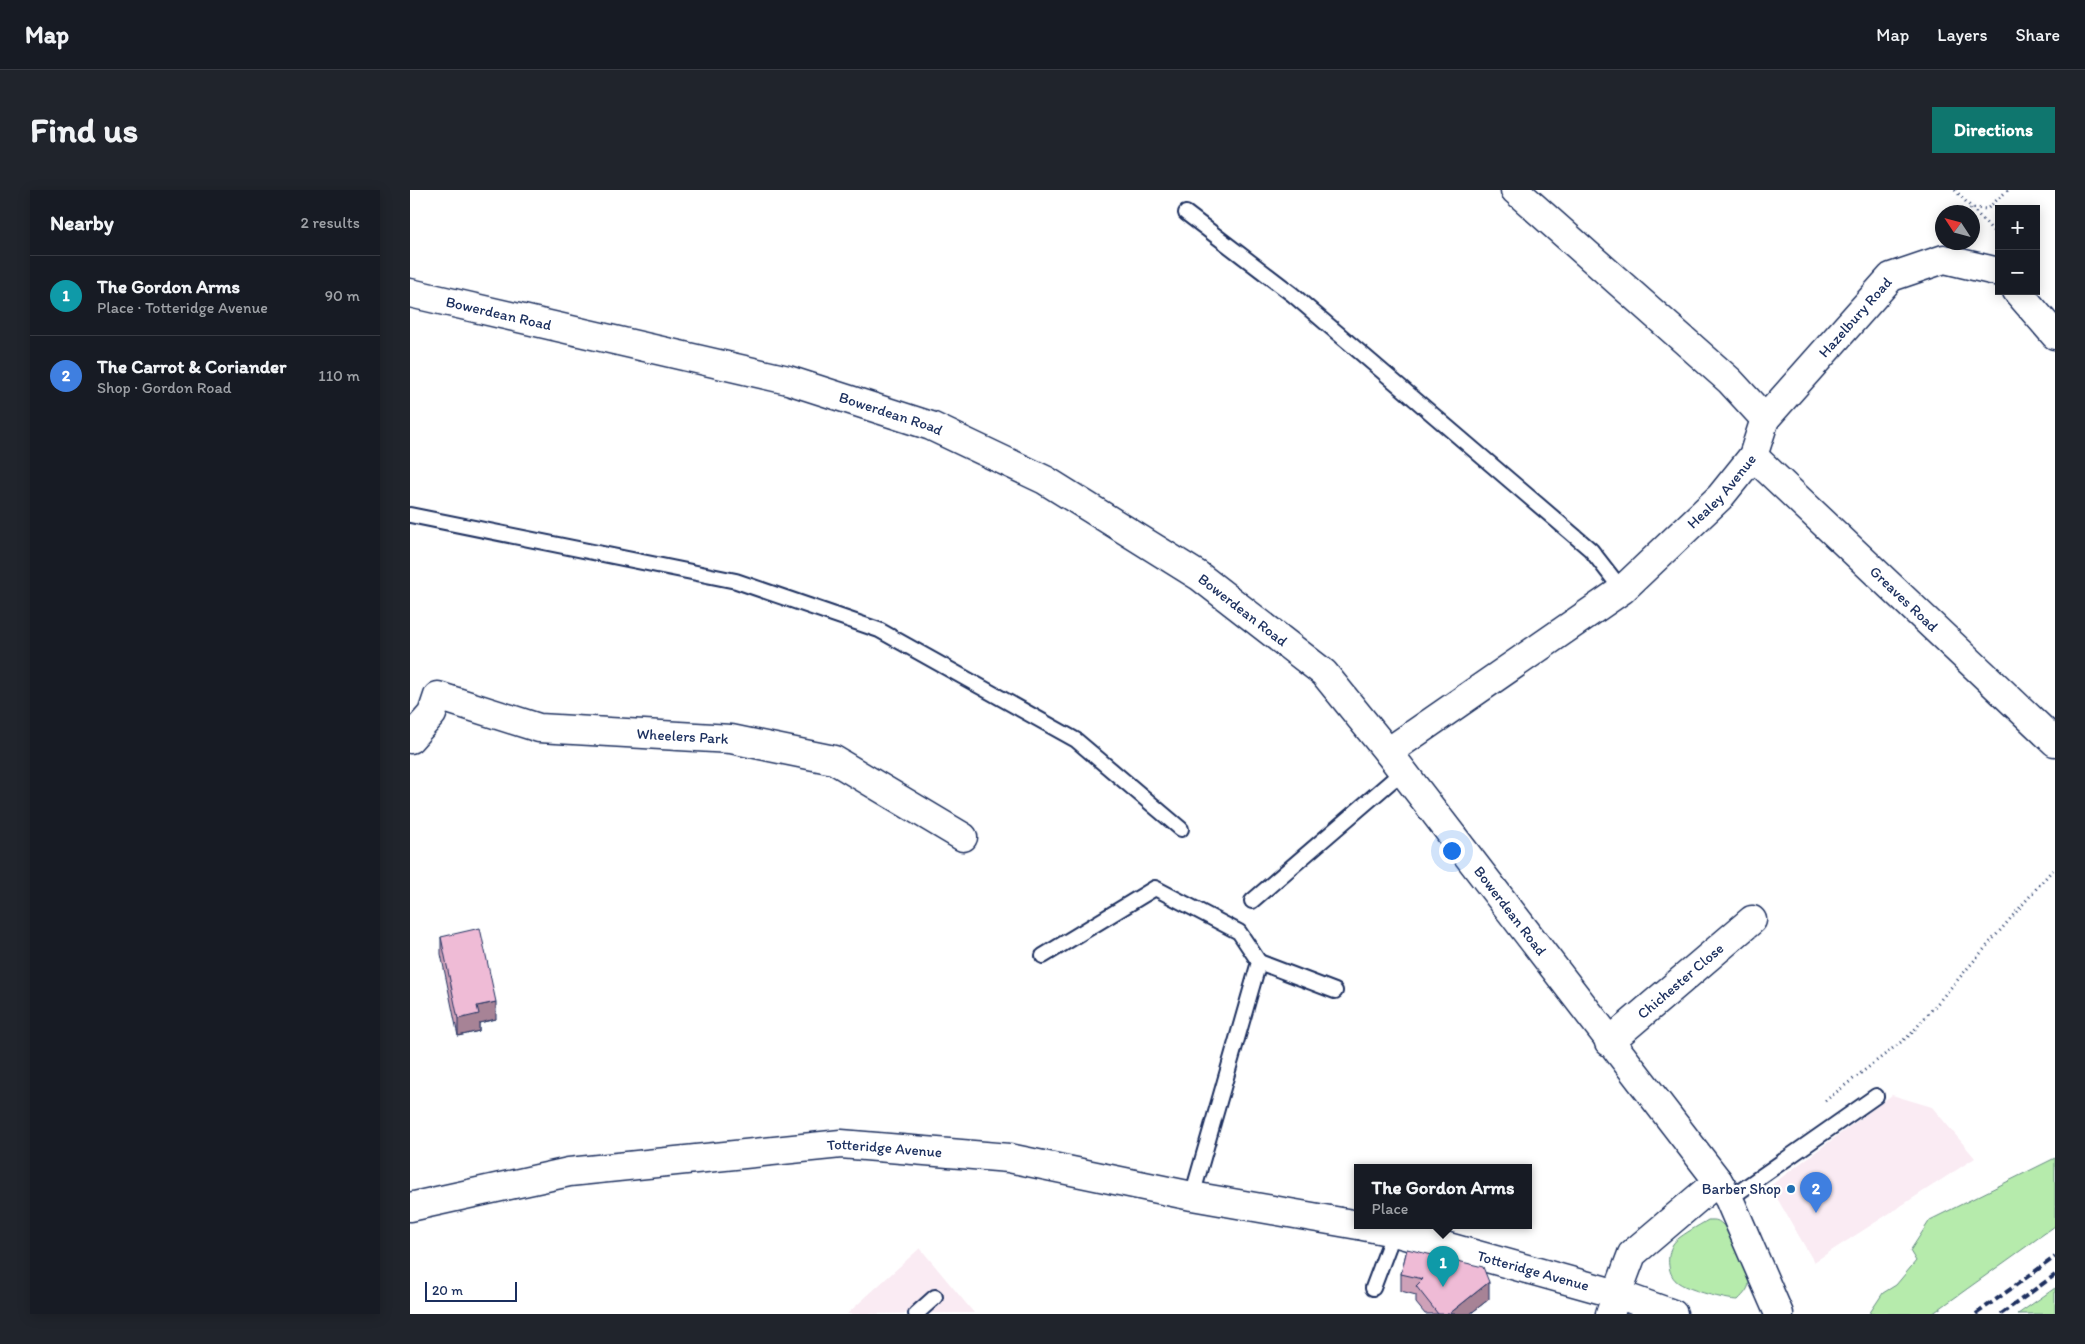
<!DOCTYPE html>
<meta charset="utf-8">
<style>
body{margin:0;font-family:Itim,sans-serif;background:#20242c;color:#f1f3f6}
.controls{position:absolute;right:15px;top:15px;display:grid;overflow:hidden;border-radius:0px;box-shadow:0 2px 12px #0003}
.controls button{width:45px;height:45px;display:grid;place-items:center;padding:0;border:0;border-bottom:1px solid #363941;background:#171b24;color:#f1f3f6;font:25px sans-serif}
.compass{position:absolute;left:1525px;top:15px;width:45px;height:45px;border-radius:50%;background:#171b24;box-shadow:0 2px 12px #0003;rotate:306deg}
.scale{position:absolute;left:15px;bottom:12px;width:92px;box-sizing:border-box;padding-left:5px;border:2px solid #1b2f5e;border-top:0;font-size:14px;line-height:18px;white-space:nowrap;color:#1b2f5e;-webkit-text-stroke:4px #fff;paint-order:stroke}
.you{position:absolute;left:1041px;top:660px;width:18px;height:18px;margin:-12px;border:4px solid #fff;border-radius:50%;background:#1a73e8;box-shadow:0 0 0 8px #1a73e833}
.badge{display:grid;place-items:center;width:32px;height:32px;border-radius:50%;background:#0f766e;color:#fff;font-size:16px;font-weight:700}
.pin{position:absolute;translate:-50% -41px;filter:drop-shadow(0 1px 2px #0008)}
.pin::after{content:'';position:absolute;top:26px;width:18px;height:15px;background:inherit;clip-path:polygon(0 0,100% 0,50% 100%)}
.popup{position:absolute;left:944px;top:974px;width:178px;height:65px;box-sizing:border-box;display:grid;place-content:center;border-radius:0px;background:#171b24;filter:drop-shadow(0 1px 4px #0005);font-size:16px;white-space:nowrap;color:#9ea1a6}
.popup b{font-size:19px;color:#f1f3f6}
.popup::after{content:'';position:absolute;left:50%;top:100%;margin-left:-10px;border:10px solid transparent;border-top-color:#171b24}
.list{margin:0;padding:0;list-style:none}
h2{display:flex;justify-content:space-between;align-items:center;height:65px;margin:0;padding:0 20px;font-size:21px}
h2 small{font-size:16px;font-weight:400;color:#9ea1a6}
.list li{display:grid;grid-template-columns:32px 1fr auto;gap:15px;align-items:center;box-sizing:border-box;height:80px;padding:0 20px;border-top:1px solid #363941}
.list b{display:block;font-size:19px;white-space:nowrap}
.list p{margin:0;font-size:16px;white-space:nowrap;color:#9ea1a6}
.list em{font-size:16px;font-style:normal;color:#9ea1a6}
.map{position:relative;flex:none;width:1645px;height:1124px;overflow:hidden;border-radius:0px}
header{display:flex;align-items:center;gap:30px;box-sizing:border-box;height:70px;padding:0 25px;background:#171b24;border-bottom:1px solid #363941}
header strong{font-size:24px}
nav{display:flex;gap:28px;margin-inline-start:auto;font-size:18px}
.intro{display:flex;align-items:center;justify-content:space-between;box-sizing:border-box;height:120px;padding:0 30px}
h1{margin:0;font-size:35px}
.button{padding:12px 22px;border-radius:0px;background:#0f766e;color:#fff;font-size:18px;font-weight:700}
main{display:flex;gap:30px;padding:0 30px}
aside{flex:1;background:#171b24;border-radius:0px;box-shadow:0 2px 12px #0003}
.map>svg:first-child{display:block}
.built{fill:#faebf3}
.green{fill:#b6ebac;stroke:#688d85}
.lines{fill:none;stroke-linecap:round;stroke-linejoin:round}
.service-casing{stroke:#1b2f5e;stroke-width:18}
.minor-casing{stroke:#1b2f5e;stroke-width:31}
.path{stroke:#1b2f5e;stroke-width:3;stroke-dasharray:1 4;stroke-linecap:butt}
.service{stroke:#fff;stroke-width:14}
.minor{stroke:#fff;stroke-width:28}
.rail{stroke:#1b2f5e;stroke-width:4;stroke-dasharray:8 4;stroke-linecap:butt}
.wall{fill:#cea1b8;stroke:#1b2f5e}
.shaded-wall{fill:#a78396;stroke:#1b2f5e}
.building{fill:#efbbd6;stroke:#1b2f5e}
.poi-dot{fill:#1f6fb2;stroke:#fff;stroke-width:2}
.labels{text-anchor:middle;dominant-baseline:central;stroke-width:4.5;stroke-linejoin:round;paint-order:stroke}
.street-label{font-size:15px;fill:#1b2f5e;stroke:#fff}
.poi-label{font-size:15px;fill:#1b2f5e;stroke:#fff;text-anchor:end}
</style>
<header>
<strong>Map</strong>
<nav><a>Map</a><a>Layers</a><a>Share</a></nav>
</header>
<div class="intro"><h1>Find us</h1><a class="button">Directions</a></div>
<main>
<aside>
<h2>Nearby<small>2 results</small></h2>
<ul class="list">
<li><span class="badge" style="background:#0f9aa8">1</span><div><b>The Gordon Arms</b><p>Place · Totteridge Avenue</p></div><em>90 m</em></li>
<li><span class="badge" style="background:#3f7fe0">2</span><div><b>The Carrot &amp; Coriander</b><p>Shop · Gordon Road</p></div><em>110 m</em></li>
</ul>
</aside>
<div class="map">
<svg width="1645" height="1124" viewBox="0 0 1645 1124">
<rect width="100%" height="100%" fill="#fff"/>
<filter id="ink" filterUnits="userSpaceOnUse"><feTurbulence type="fractalNoise" baseFrequency=".02" numOctaves="2"/><feDisplacementMap in="SourceGraphic" scale="10" xChannelSelector="R" yChannelSelector="G"/><feConvolveMatrix kernelMatrix="1 2 1 2 8 2 1 2 1" color-interpolation-filters="sRGB"/></filter>
<g filter="url(#ink)">
<g class="built">
<polygon points="1482,905 1522,917 1565,968 1404,1072 1360,996"/>
<polygon points="510,1058 564,1123 437,1124"/>
</g>
<g class="green">
<polygon points="1645,968 1645,1036 1522,1124 1459,1124 1473,1103 1486,1095 1506,1071 1500,1061 1520,1030"/>
<path d="M1298 1030C1304 1030 1307 1029 1312 1034 1319 1039 1337 1080 1339 1090 1340 1098 1334 1104 1328 1110 1316 1110 1279 1100 1269 1093 1257 1086 1256 1066 1263 1054 1267 1047 1290 1035 1298 1030Z"/>
<polygon points="1645,1098 1645,1124 1608,1124"/>
</g>
<g class="lines">
<defs>
<g id="service">
<polyline points="776,23 882,104 1181,360 1212,400"/>
<polyline points="0,325 326,391 469,440 666,550 771,639"/>
<polyline points="842,711 992,582"/>
<polyline points="633,766 745,698 829,742 849,772 782,1006"/>
<polyline points="849,772 925,801"/>
<polyline points="1319,1009 1466,906"/>
<polyline points="963,1098 984,1042"/>
<polyline points="506,1124 525,1107"/>
</g>
<g id="minor">
<polyline points="1607,101 1645,145"/>
<path id="s1" d="M0 103 378 190 521 236 635 290 789 386 914 483 978 562 1308 991 1319 1009 1369 1124"/>
<path id="s2" d="M1355 229 1481 87 1534 69 1589 82"/>
<path id="s3" d="M1343 266 1645 552"/>
<path id="s4" d="M0 549 22 524 28 506 129 538 321 549 424 570 553 647"/>
<path id="s5" d="M978 562 1212 400 1310 307 1343 266 1355 229 1320 191 1105 0"/>
<path id="s6" d="M1199 852 1342 730"/>
<path id="s7" d="M0 1017 159 982 431 954 599 968 782 1006 948 1035"/>
<path id="s8" d="M953 1036 984 1042 1207 1104 1222 1064 1308 991"/>
<polyline points="1200,1124 1207,1104 1263,1124"/>
</g>
</defs>
<use href="#service" class="service-casing"/>
<use href="#minor" class="minor-casing"/>
<g class="path">
<polyline points="1545,0 1589,47"/>
<polyline points="1555,22 1561,18 1577,19 1598,0"/>
<polyline points="1415,911 1500,845 1645,677"/>
</g>
<use href="#service" class="service"/>
<use href="#minor" class="minor"/>
<g class="rail">
<polyline points="1566,1124 1645,1067"/>
<polyline points="1591,1124 1645,1085"/>
</g>
</g>
<g class="wall">
<polygon points="31,747 86,829 69,833 69,841 48,846 31,764"/>
<polygon points="997,1059 1079,1109 1060,1124 1015,1124 1006,1113 1006,1105 991,1101 991,1084"/>
</g>
<g class="shaded-wall">
<polygon points="86,812 86,829 69,833 69,841 48,846 48,829 67,816"/>
<polygon points="1079,1092 1079,1109 1060,1124 1039,1124"/>
</g>
<g class="building">
<polygon points="70,738 86,812 67,816 69,824 48,829 31,747"/>
<polygon points="997,1059 1073,1077 1079,1092 1039,1124 1028,1124 1006,1096 1013,1089 991,1084"/>
</g>
</g>
<circle class="poi-dot" cx="1381" cy="999" r="5"/>
<g class="labels">
<g class="street-label">
<text stroke="none"><textPath href="#s1" startOffset="91">Bowerdean Road</textPath></text>
<text stroke="none"><textPath href="#s2" startOffset="136">Hazelbury Road</textPath></text>
<text stroke="none"><textPath href="#s1" startOffset="496">Bowerdean Road</textPath></text>
<text stroke="none"><textPath href="#s5" startOffset="425">Healey Avenue</textPath></text>
<text stroke="none"><textPath href="#s3" startOffset="208">Greaves Road</textPath></text>
<text stroke="none"><textPath href="#s1" startOffset="901">Bowerdean Road</textPath></text>
<text stroke="none"><textPath href="#s4" startOffset="302">Wheelers Park</textPath></text>
<text stroke="none"><textPath href="#s1" startOffset="1306">Bowerdean Road</textPath></text>
<text stroke="none"><textPath href="#s6" startOffset="94">Chichester Close</textPath></text>
<text stroke="none"><textPath href="#s7" startOffset="480">Totteridge Avenue</textPath></text>
<text stroke="none"><textPath href="#s8" startOffset="176">Totteridge Avenue</textPath></text>
</g>
<g class="poi-label">
<text x="1371" y="999">Barber Shop</text>
</g>
</g>
</svg>
<div class="controls">
<button>+</button>
<button>−</button>
</div>
<svg class="compass" viewBox="-18 -18 36 36"><path d="M0-13l5 13h-10z" fill="#e53935"/><path d="M0 13l5-13h-10z" fill="#9ea1a6"/></svg>
<div class="scale">20 m</div>
<div class="you"></div>
<div class="pin badge" style="left:1033px;top:1097px;background:#0f9aa8">1</div>
<div class="popup"><b>The Gordon Arms</b>Place</div>
<div class="pin badge" style="left:1406px;top:1023px;background:#3f7fe0">2</div>
</div>
</main>
